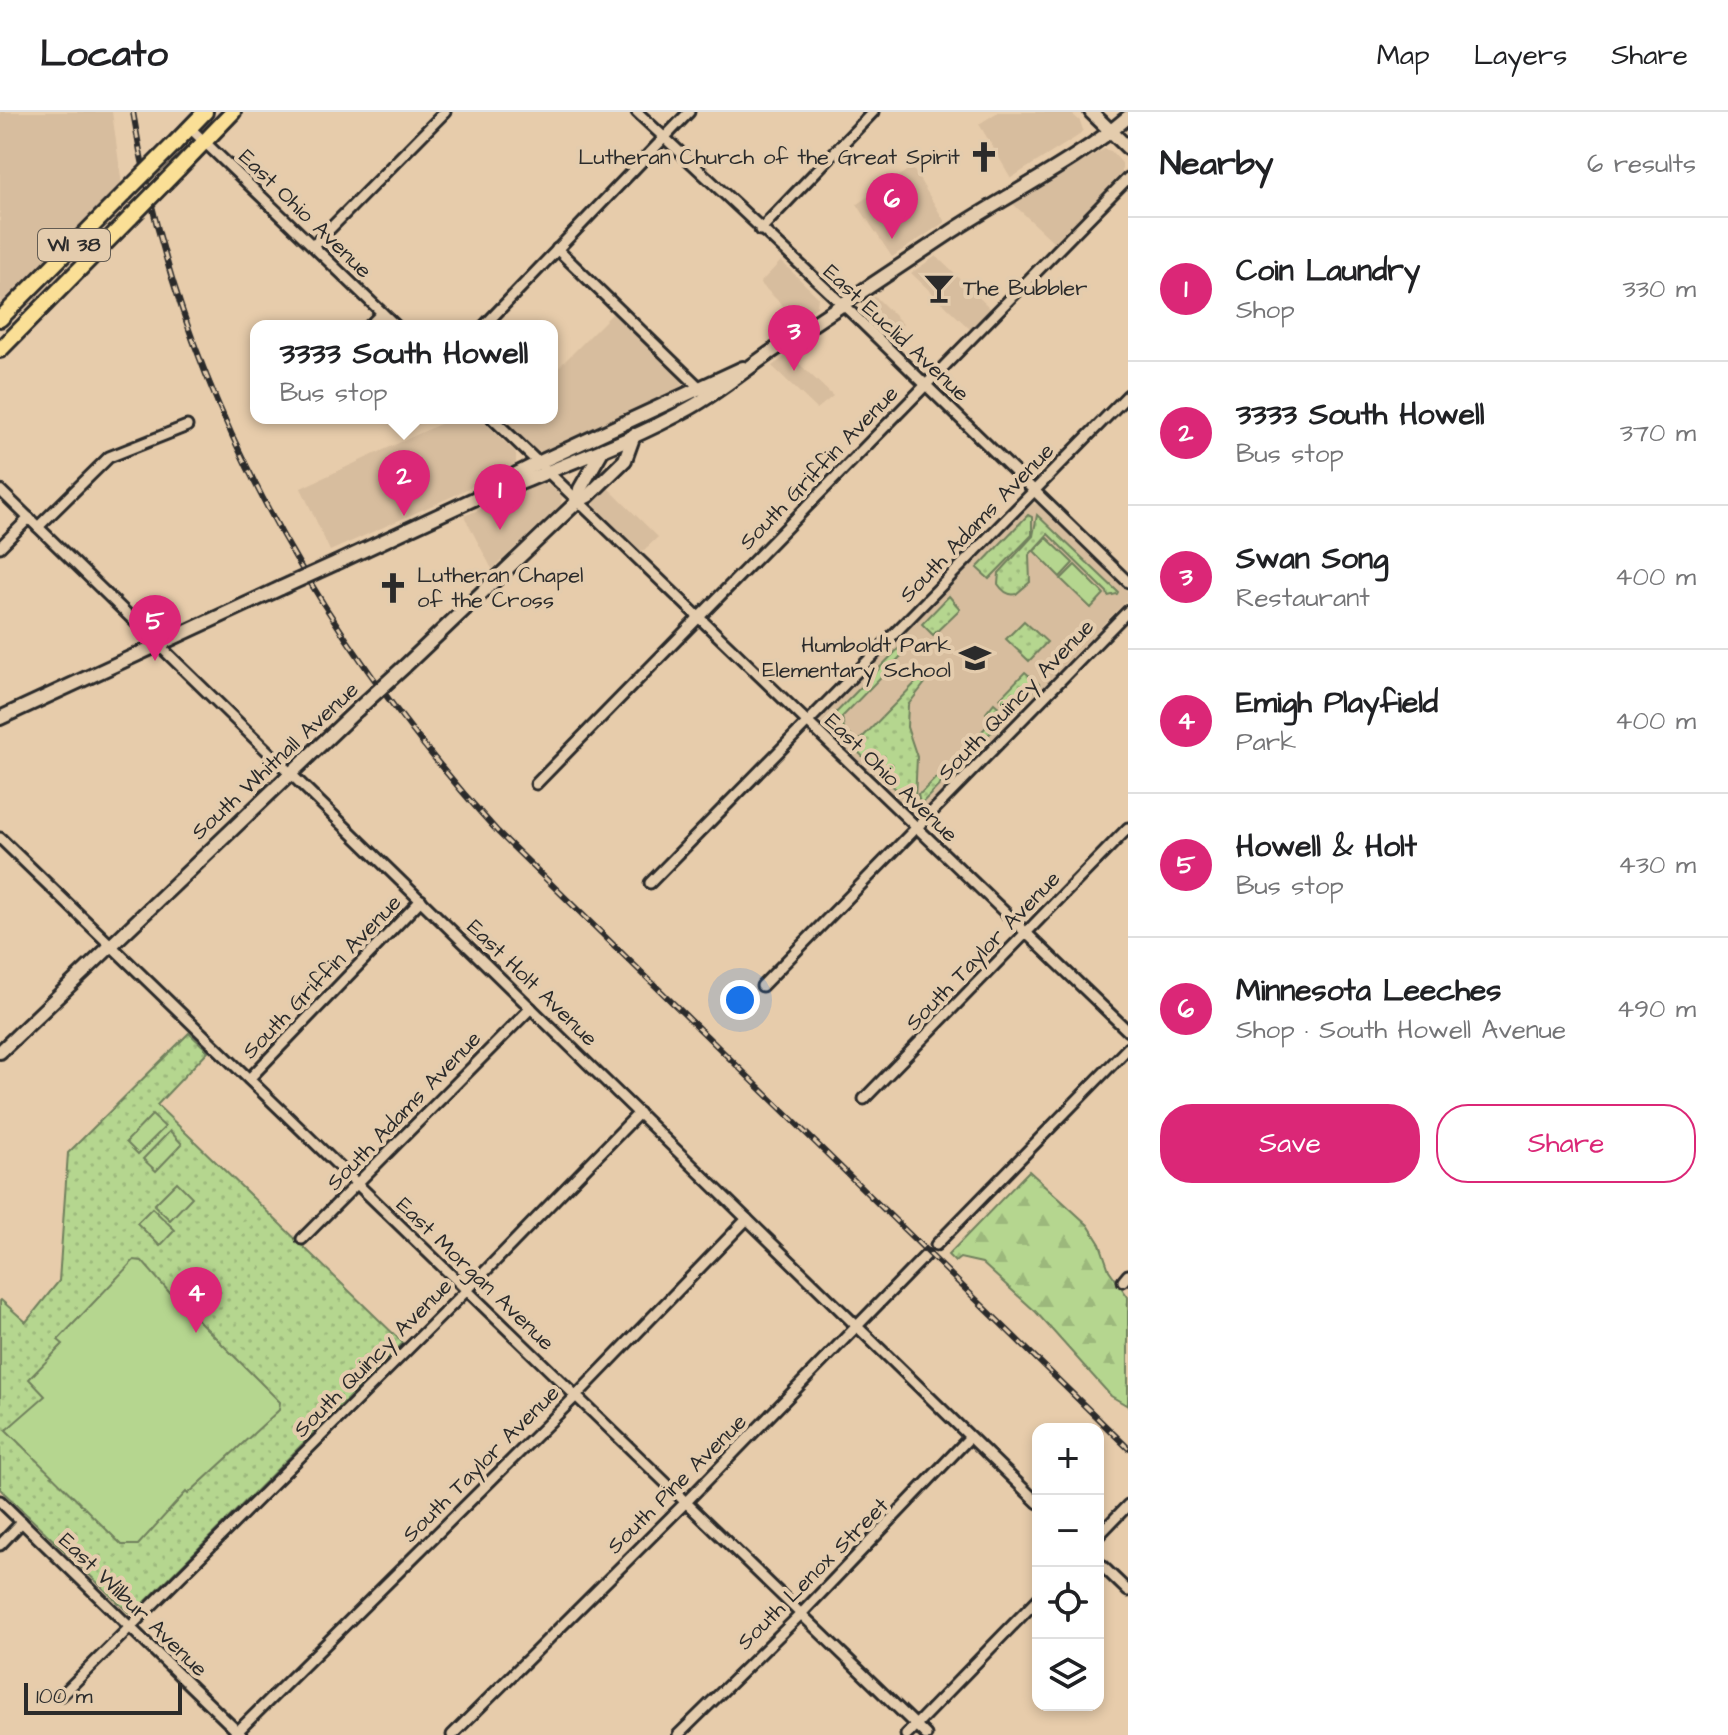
<!DOCTYPE html>
<meta charset="utf-8">
<style>
body{margin:0;font-family:"Architects Daughter",sans-serif;background:#f2f2f2;color:#202124}
.controls{position:absolute;right:24px;bottom:24px;display:grid;overflow:hidden;border-radius:16px;box-shadow:0 4px 12px #0003}
.controls button{width:72px;height:72px;display:grid;place-items:center;padding:0;border:0;border-bottom:2px solid #e0e0e0;background:#fff;color:#202124;font:40px sans-serif}
.scale{position:absolute;left:24px;bottom:20px;width:158px;box-sizing:border-box;padding-left:8px;border:4px solid #2b2b2b;border-top:0;font-size:22px;line-height:28px;white-space:nowrap;color:#2b2b2b;-webkit-text-stroke:6px #e4ccad;paint-order:stroke}
.you{position:absolute;left:740px;top:888px;width:28px;height:28px;margin:-20px;border:6px solid #fff;border-radius:50%;background:#1a73e8;box-shadow:0 0 0 12px #1a73e833}
.badge{display:grid;place-items:center;width:52px;height:52px;border-radius:50%;background:#db2777;color:#fff;font-size:26px;font-weight:700}
.pin{position:absolute;translate:-50% -66px;filter:drop-shadow(0 2px 4px #0008)}
.pin::after{content:'';position:absolute;top:42px;width:28px;height:24px;background:inherit;clip-path:polygon(0 0,100% 0,50% 100%)}
.popup{position:absolute;left:250px;top:208px;width:308px;height:104px;box-sizing:border-box;display:grid;place-content:center;border-radius:16px;background:#fff;filter:drop-shadow(0 2px 6px #0005);font-size:26px;white-space:nowrap;color:#757577}
.popup b{font-size:30px;color:#202124}
.popup::after{content:'';position:absolute;left:50%;top:100%;margin-left:-16px;border:16px solid transparent;border-top-color:#fff}
.list{margin:0;padding:0;list-style:none}
h2{display:flex;justify-content:space-between;align-items:center;height:104px;margin:0;padding:0 32px;font-size:34px}
h2 small{font-size:26px;font-weight:400;color:#757577}
.list li{display:grid;grid-template-columns:52px 1fr auto;gap:24px;align-items:center;box-sizing:border-box;height:144px;padding:0 32px;border-top:2px solid #e0e0e0}
.list b{display:block;font-size:30px;white-space:nowrap}
.list p{margin:0;font-size:26px;white-space:nowrap;color:#757577}
.list em{font-size:26px;font-style:normal;color:#757577}
.actions{display:flex;gap:16px;padding:24px 32px}
.actions a{flex:1;padding:18px 0;border:2px solid #db2777;border-radius:32px;text-align:center;font-size:28px;color:#db2777}
.actions .main{background:#db2777;color:#fff}
.icon{flex:none;width:44px;height:44px;fill:none;stroke:currentColor;stroke-width:2;stroke-linecap:round;stroke-linejoin:round}
.map{position:relative;flex:none;width:1128px;height:1623px;overflow:hidden}
header{display:flex;align-items:center;gap:48px;box-sizing:border-box;height:112px;padding:0 40px;background:#fff;border-bottom:2px solid #e0e0e0}
header strong{font-size:38px}
nav{display:flex;gap:44px;margin-inline-start:auto;font-size:28px}
main{display:flex}
aside{flex:1;background:#fff}
.map>svg:first-child{display:block}
.built{fill:#d7bd9e}
.grass{fill:url(#grass-dots);stroke:#70805d;stroke-width:2}
.forest{fill:url(#forest-firs);stroke:#70805d;stroke-width:2}
.garden{fill:#b5d68f;stroke:#70805d;stroke-width:2}
.lines{fill:none;stroke-linecap:round;stroke-linejoin:round}
.street-casing{stroke:#2b2b2b;stroke-width:15}
.secondary-casing{stroke:#2b2b2b;stroke-width:18}
.primary-casing{stroke:#2b2b2b;stroke-width:20}
.street{stroke:#e4ccad;stroke-width:9}
.secondary{stroke:#e4ccad;stroke-width:12}
.primary{stroke:#fadf96;stroke-width:14}
.rail-casing{stroke:#2b2b2b;stroke-width:6}
.rail{stroke:#e4ccad;stroke-width:3;stroke-dasharray:9;stroke-linecap:butt}
.secondary-bridge-casing{stroke:#2b2b2b;stroke-width:18;stroke-linecap:butt}
.primary-bridge-casing{stroke:#2b2b2b;stroke-width:20;stroke-linecap:butt}
.secondary-bridge{stroke:#e4ccad;stroke-width:12}
.primary-bridge{stroke:#fadf96;stroke-width:14}
.labels{text-anchor:middle;dominant-baseline:central;stroke-width:8;stroke-linejoin:round;paint-order:stroke}
.shield{fill:#e4ccad;stroke:#625b52;stroke-width:2}
.shield-label{font-size:20px;font-weight:bold;fill:#2b2b2b}
.poi-label{font-size:22px;fill:#2b2b2b;stroke:#e4ccad;text-anchor:end}
.street-label{font-size:22px;fill:#2b2b2b;stroke:#e4ccad}
</style>
<header>
<strong>Locato</strong>
<nav><a>Map</a><a>Layers</a><a>Share</a></nav>
</header>
<main>
<div class="map">
<svg width="1128" height="1623" viewBox="0 0 1128 1623">
<defs>
<pattern id="grass-dots" width="8" height="8" patternUnits="userSpaceOnUse" patternTransform="scale(2)"><rect width="8" height="8" fill="#b5d68f"/><path d="M2 2h.1M6 6h.1" fill="none" stroke="#9cb87c" stroke-width="1.8" stroke-linecap="round"/></pattern>
<pattern id="forest-firs" width="22" height="20" patternUnits="userSpaceOnUse" patternTransform="scale(2)"><rect width="22" height="20" fill="#b5d68f"/><path d="M5 1l3.5 6h-7zM16 11l3.5 6h-7z" fill="#9cb87c"/></pattern>
</defs>
<rect width="100%" height="100%" fill="#e7ccab"/>
<filter id="ink" filterUnits="userSpaceOnUse"><feTurbulence type="fractalNoise" baseFrequency=".0125" numOctaves="2"/><feDisplacementMap in="SourceGraphic" scale="16" xChannelSelector="R" yChannelSelector="G"/><feConvolveMatrix kernelMatrix="1 2 1 2 8 2 1 2 1" color-interpolation-filters="sRGB"/></filter>
<g filter="url(#ink)">
<g class="built">
<polygon points="0,0 112,0 122,73 0,197"/>
<polygon points="998,0 1070,0 1080,9 1083,18 1078,24 1011,66 979,12"/>
<polygon points="1104,37 1111,39 1122,51 1122,61 1055,131 1013,92"/>
<polygon points="912,55 945,110 892,145 857,92"/>
<polygon points="936,144 991,197 971,218 911,161"/>
<polygon points="781,149 818,185 817,195 797,208 760,171"/>
<polygon points="875,184 903,212 888,226 864,202 864,193"/>
<polygon points="613,201 681,266 682,274 543,340 535,338 506,311 507,308 552,306 552,262"/>
<polygon points="789,242 833,284 817,297 772,254"/>
<polygon points="453,306 480,306 514,339 516,342 516,351 453,384 330,439 301,376"/>
<polygon points="543,371 551,373 562,384 561,393 492,457 464,404"/>
<polygon points="607,375 658,425 644,438 640,439 595,395 594,389"/>
<polygon points="1032,391 1039,393 1128,480 1128,487 921,700 913,701 822,615 820,607"/>
</g>
<g class="grass">
<polygon points="1028,403 1032,405 1032,423 989,467 977,456"/>
<path d="M1037 403 1118 480 1117 482 1108 484 1107 480 1048 422 1029 443 1030 470 1016 482C1008 484 1002 478 998 472L999 461 1033 424Z"/>
<polygon points="949,484 960,497 933,523 922,512"/>
<polygon points="1024,509 1047,530 1029,549 1006,527"/>
<polygon points="900,535 905,540 842,605 844,617 839,622 827,610"/>
<polygon points="1025,560 1039,572 1011,600 1000,586"/>
<polygon points="923,563 925,571 908,593 907,615 917,645 915,688 911,692 846,628 851,623 858,630"/>
<polygon points="994,591 1008,603 920,693 918,682 921,681 993,608 986,601"/>
<polygon points="189,921 208,939 157,993 403,1231 135,1500 129,1501 0,1377 0,1189 1,1188 26,1210 59,1169 68,1041"/>
</g>
<polygon class="forest" points="1029,1059 1088,1113 1100,1132 1109,1158 1128,1185 1128,1294 1111,1284 1036,1200 982,1151 960,1146 955,1150 948,1143"/>
<g class="garden">
<polygon points="1047,426 1073,451 1060,465 1034,439"/>
<polygon points="1075,453 1104,482 1091,496 1061,467"/>
<polygon points="152,1003 165,1015 138,1042 126,1030"/>
<polygon points="170,1019 182,1032 156,1059 143,1047"/>
<polygon points="177,1070 192,1085 170,1108 154,1093"/>
<polygon points="152,1096 175,1118 160,1134 137,1111"/>
<polygon points="134,1148 142,1149 189,1203 191,1201 280,1290 279,1298 188,1382 186,1380 138,1433 122,1433 6,1318 45,1284 29,1267 63,1232 58,1228"/>
</g>
<g class="lines">
<defs>
<g id="street">
<polyline points="637,0 855,204 1128,470"/>
<polyline points="190,16 396,214"/>
<polyline points="760,118 873,0"/>
<polyline points="313,134 445,0"/>
<polyline points="557,137 704,280"/>
<polyline points="369,214 382,201"/>
<polyline points="484,214 689,0"/>
<polyline points="492,306 1128,919"/>
<polyline points="0,378 1038,1391"/>
<polyline points="38,415 109,345 187,314"/>
<polyline points="0,435 29,406"/>
<polyline points="536,672 1128,66"/>
<polyline points="0,726 926,1623"/>
<polyline points="650,771 1128,283"/>
<polyline points="762,874 1128,499"/>
<polyline points="249,967 421,788"/>
<polyline points="864,987 1128,716"/>
<polyline points="302,1127 531,896"/>
<polyline points="936,1133 1128,936"/>
<polyline points="1123,1169 1128,1163"/>
<polyline points="0,1389 241,1623"/>
<polyline points="1098,1424 1128,1393"/>
<polyline points="0,1433 22,1410"/>
<polyline points="1098,1450 1128,1479"/>
<polyline points="62,1583 467,1178 639,1001"/>
<polyline points="234,1623 576,1284 747,1107"/>
<polyline points="452,1623 686,1390 926,1143"/>
<polyline points="678,1623 801,1502 970,1325"/>
<polyline points="906,1623 1038,1487"/>
</g>
<g id="secondary">
<polyline points="1091,0 1128,36"/>
<path d="M504 373 518 372C576 348 635 327 690 296 720 279 746 257 774 238 833 198 892 159 951 120 1007 83 1078 48 1128 5"/>
<polyline points="578,389 580,377 603,337"/>
<polyline points="336,451 504,373 516,362 538,351 743,256"/>
<polyline points="404,555 578,389 588,384 625,348 634,323"/>
<polyline points="0,606 281,476"/>
<polyline points="0,940 357,598"/>
</g>
<g id="primary">
<polyline points="174,32 205,0"/>
<polyline points="179,56 233,0"/>
<polyline points="0,207 125,81"/>
<polyline points="0,238 131,105"/>
</g>
</defs>
<use href="#street" class="street-casing"/>
<use href="#secondary" class="secondary-casing"/>
<use href="#primary" class="primary-casing"/>
<use href="#street" class="street"/>
<use href="#secondary" class="secondary"/>
<use href="#primary" class="primary"/>
<defs>
<path id="rail" d="M133 0C177 273 314 518 498 720L1128 1336"/>
</defs>
<use href="#rail" class="rail-casing"/>
<use href="#rail" class="rail"/>
<defs>
<g id="secondary-bridge">
<polyline points="281,476 336,451"/>
<polyline points="357,598 404,555"/>
</g>
<g id="primary-bridge">
<polyline points="125,81 174,32"/>
<polyline points="131,105 179,56"/>
</g>
</defs>
<use href="#secondary-bridge" class="secondary-bridge-casing"/>
<use href="#primary-bridge" class="primary-bridge-casing"/>
<use href="#secondary-bridge" class="secondary-bridge"/>
<use href="#primary-bridge" class="primary-bridge"/>
</g>
</g>
<defs>
<symbol id="church-bare" viewBox="-9 -9 18 18"><path d="M-1.2-6h2.4v3.5h3.3v2.4h-3.3V6h-2.4V-.1h-3.3v-2.4h3.3Z" fill="#2b2b2b" stroke="#e4ccad" stroke-width="2.5" paint-order="stroke"/></symbol>
<symbol id="bar-bare" viewBox="-9 -9 18 18"><path d="M-6-5H6L.8 .8V4.5H3.5V6h-7V4.5H-.8V.8Z" fill="#2b2b2b" stroke="#e4ccad" stroke-width="2.5" paint-order="stroke"/></symbol>
<symbol id="school-bare" viewBox="-9 -9 18 18"><path d="M0-5L7-2L0 1L-7-2ZM-4 1L0 2.5L4 1V4Q0 6-4 4Z" fill="#2b2b2b" stroke="#e4ccad" stroke-width="2.5" paint-order="stroke"/></symbol>
</defs>
<g fill-rule="evenodd">
<use href="#church-bare" x="962" y="23" width="44" height="44"/>
<use href="#bar-bare" x="917" y="154" width="44" height="44"/>
<use href="#church-bare" x="371" y="454" width="44" height="44"/>
<use href="#school-bare" x="953" y="524" width="44" height="44"/>
</g>
<g class="labels">
<rect class="shield" x="38" y="117" width="72" height="32" rx="6"/>
<g class="shield-label">
<text x="74" y="133">WI 38</text>
</g>
<g class="poi-label">
<text x="960" y="45">Lutheran Church of the Great Spirit</text>
<text x="963" y="176" text-anchor="start">The Bubbler</text>
<text x="417" y="463" text-anchor="start">Lutheran Chapel<tspan x="417" dy="25">of the Cross</tspan></text>
<text x="951" y="533">Humboldt Park<tspan x="951" dy="25">Elementary School</tspan></text>
</g>
<g class="street-label">
<text transform="translate(305 102) rotate(44)">East Ohio Avenue</text>
<text transform="translate(896 221) rotate(43)">East Euclid Avenue</text>
<text transform="translate(819 356) rotate(-46)">South Griffin Avenue</text>
<text transform="translate(977 411) rotate(-46)">South Adams Avenue</text>
<text transform="translate(1016 588) rotate(-46)">South Quincy Avenue</text>
<text transform="translate(275 649) rotate(-43)">South Whitnall Avenue</text>
<text transform="translate(891 666) rotate(44)">East Ohio Avenue</text>
<text transform="translate(983 839) rotate(-46)">South Taylor Avenue</text>
<text transform="translate(322 865) rotate(-46)">South Griffin Avenue</text>
<text transform="translate(532 871) rotate(44)">East Holt Avenue</text>
<text transform="translate(404 999) rotate(-46)">South Adams Avenue</text>
<text transform="translate(475 1162) rotate(44)">East Morgan Avenue</text>
<text transform="translate(373 1246) rotate(-45)">South Quincy Avenue</text>
<text transform="translate(481 1352) rotate(-45)">South Taylor Avenue</text>
<text transform="translate(677 1372) rotate(-45)">South Pine Avenue</text>
<text transform="translate(813 1462) rotate(-45)">South Lenox Street</text>
<text transform="translate(133 1493) rotate(44)">East Wilbur Avenue</text>
</g>
</g>
</svg>
<div class="controls">
<button>+</button>
<button>−</button>
<button><svg class="icon" aria-label="locate" viewBox="0 0 24 24"><circle cx="12" cy="12" r="6"/><path d="M12 2v4M12 18v4M2 12h4M18 12h4"/></svg></button>
<button><svg class="icon" aria-label="layers" viewBox="0 0 24 24"><path d="M12 4l9 5-9 5-9-5zM3 14l9 5 9-5"/></svg></button>
</div>
<div class="scale">100 m</div>
<div class="you"></div>
<div class="pin badge" style="left:500px;top:418px">1</div>
<div class="pin badge" style="left:404px;top:404px">2</div>
<div class="popup"><b>3333 South Howell</b>Bus stop</div>
<div class="pin badge" style="left:794px;top:259px">3</div>
<div class="pin badge" style="left:196px;top:1221px">4</div>
<div class="pin badge" style="left:155px;top:549px">5</div>
<div class="pin badge" style="left:892px;top:127px">6</div>
</div>
<aside>
<h2>Nearby<small>6 results</small></h2>
<ul class="list">
<li><span class="badge">1</span><div><b>Coin Laundry</b><p>Shop</p></div><em>330 m</em></li>
<li><span class="badge">2</span><div><b>3333 South Howell</b><p>Bus stop</p></div><em>370 m</em></li>
<li><span class="badge">3</span><div><b>Swan Song</b><p>Restaurant</p></div><em>400 m</em></li>
<li><span class="badge">4</span><div><b>Emigh Playfield</b><p>Park</p></div><em>400 m</em></li>
<li><span class="badge">5</span><div><b>Howell &amp; Holt</b><p>Bus stop</p></div><em>430 m</em></li>
<li><span class="badge">6</span><div><b>Minnesota Leeches</b><p>Shop · South Howell Avenue</p></div><em>490 m</em></li>
</ul>
<div class="actions"><a class="main">Save</a><a>Share</a></div>
</aside>
</main>
